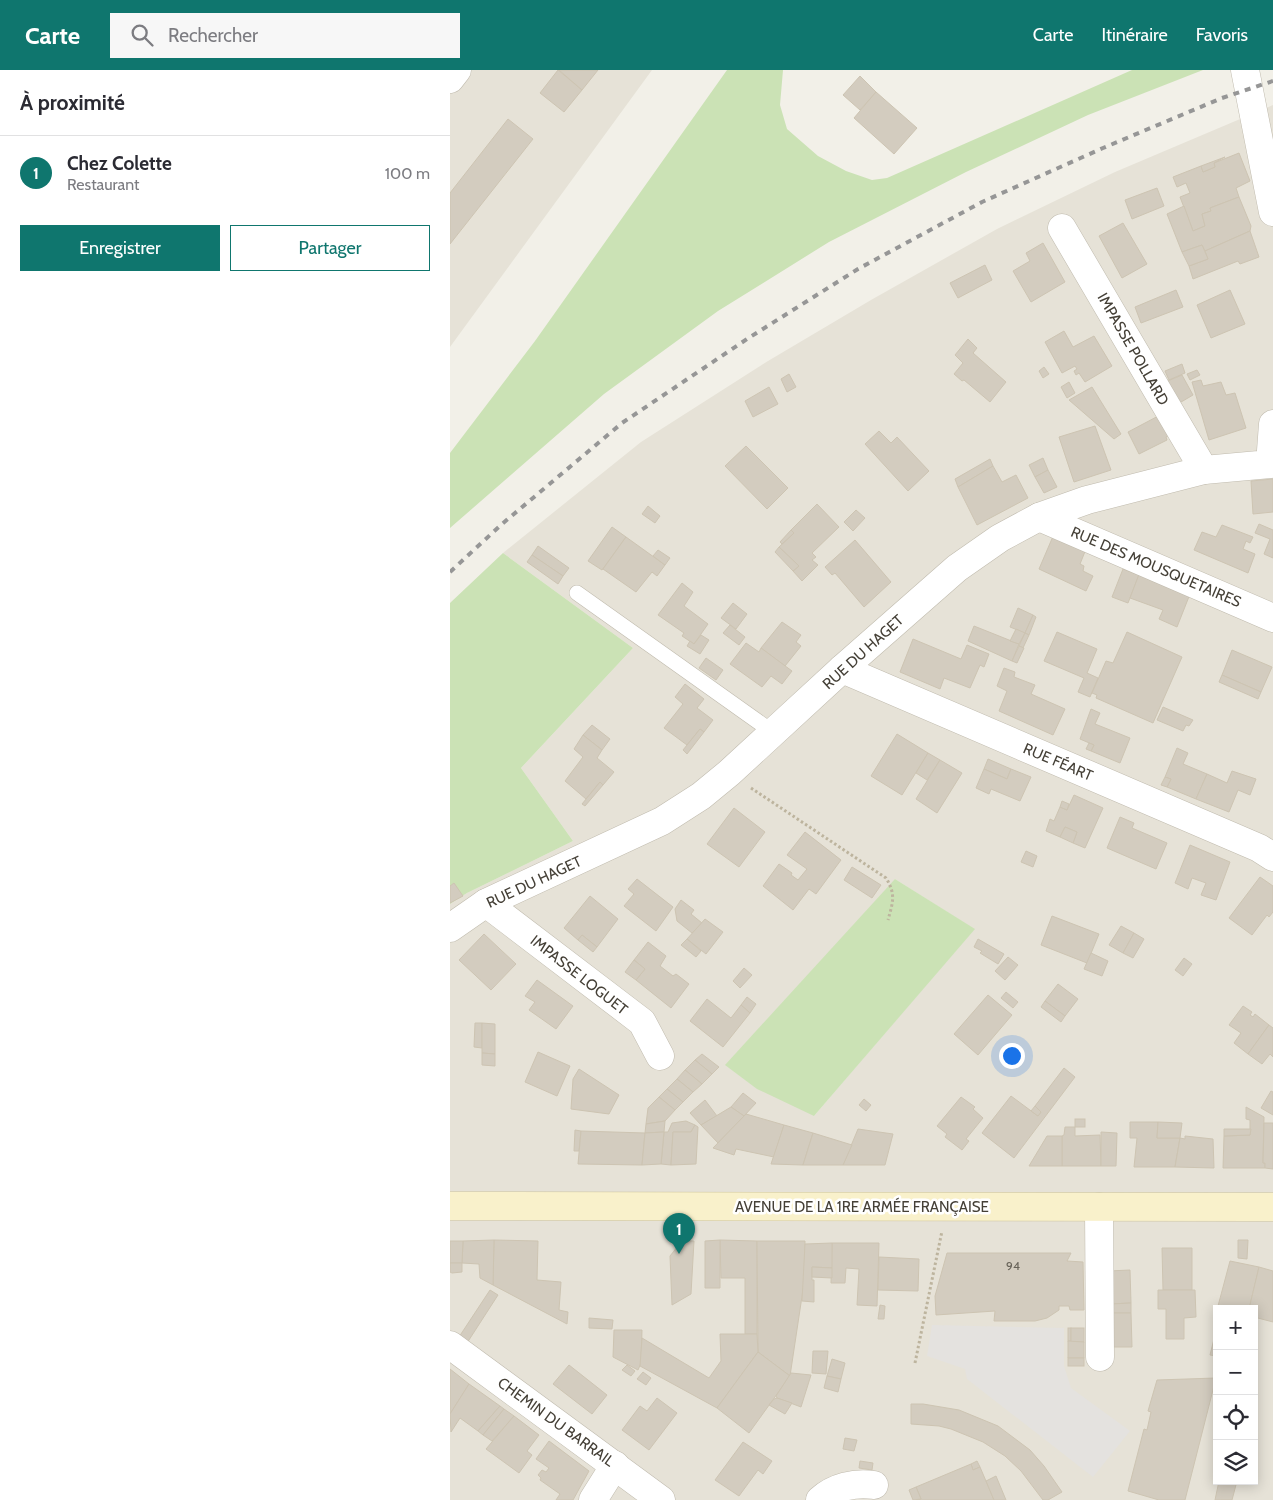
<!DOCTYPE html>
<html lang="fr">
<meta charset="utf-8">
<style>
body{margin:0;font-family:Cabin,sans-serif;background:#f7f7f7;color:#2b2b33}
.controls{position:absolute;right:15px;bottom:15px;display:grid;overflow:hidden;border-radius:0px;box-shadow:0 2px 12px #0003}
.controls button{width:45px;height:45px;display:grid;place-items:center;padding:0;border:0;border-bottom:1px solid #e1e1e2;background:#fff;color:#2b2b33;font:25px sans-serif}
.you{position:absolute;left:561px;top:985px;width:18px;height:18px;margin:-12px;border:4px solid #fff;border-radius:50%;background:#1a73e8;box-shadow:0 0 0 8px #1a73e833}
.badge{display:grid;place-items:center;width:32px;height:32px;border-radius:50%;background:#0f766e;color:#fff;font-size:16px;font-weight:700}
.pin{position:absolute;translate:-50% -41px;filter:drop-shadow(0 1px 2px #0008)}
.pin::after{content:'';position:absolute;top:26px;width:18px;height:15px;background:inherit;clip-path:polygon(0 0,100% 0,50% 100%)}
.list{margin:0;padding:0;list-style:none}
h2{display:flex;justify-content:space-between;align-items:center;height:65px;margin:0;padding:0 20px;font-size:21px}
h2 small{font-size:16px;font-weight:400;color:#7c7c81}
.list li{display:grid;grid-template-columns:32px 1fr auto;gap:15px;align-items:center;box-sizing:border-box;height:75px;padding:0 20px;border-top:1px solid #e1e1e2}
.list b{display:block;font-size:19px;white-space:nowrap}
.list p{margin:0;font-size:16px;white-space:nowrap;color:#7c7c81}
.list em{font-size:16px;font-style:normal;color:#7c7c81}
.actions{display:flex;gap:10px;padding:15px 20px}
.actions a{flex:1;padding:11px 0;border:1px solid #0f766e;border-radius:0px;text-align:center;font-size:18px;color:#0f766e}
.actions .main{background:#0f766e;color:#fff}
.icon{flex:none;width:28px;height:28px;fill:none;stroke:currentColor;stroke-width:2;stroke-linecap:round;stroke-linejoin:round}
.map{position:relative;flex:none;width:823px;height:1430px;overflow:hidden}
header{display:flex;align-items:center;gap:30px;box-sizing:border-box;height:70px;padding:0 25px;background:#0f766e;color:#fff}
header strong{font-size:24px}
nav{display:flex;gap:28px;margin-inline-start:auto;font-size:18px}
.search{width:350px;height:45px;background:#f7f7f7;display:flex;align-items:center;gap:12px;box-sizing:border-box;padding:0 18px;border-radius:0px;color:#7c7c81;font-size:19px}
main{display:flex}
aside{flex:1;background:#fff}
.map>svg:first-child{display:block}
.residential{fill:#e6e2d7;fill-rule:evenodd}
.green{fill:#cbe2b5}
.parking{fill:#e4e2df}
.building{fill:#d3ccbf;stroke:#cdc4b2}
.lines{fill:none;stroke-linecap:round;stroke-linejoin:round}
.lane-casing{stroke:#c0bbae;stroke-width:16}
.street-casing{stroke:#c0bbae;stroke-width:29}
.secondary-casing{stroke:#cdc49c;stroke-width:29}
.path{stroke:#bdb49e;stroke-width:3;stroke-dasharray:2.5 2.5;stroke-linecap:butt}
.lane{stroke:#fff;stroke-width:15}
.street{stroke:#fff;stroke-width:28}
.secondary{stroke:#f9f1cb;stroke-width:28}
.rail{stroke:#969696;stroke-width:4;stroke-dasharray:6 6;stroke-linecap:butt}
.labels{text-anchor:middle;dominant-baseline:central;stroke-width:5;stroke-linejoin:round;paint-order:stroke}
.number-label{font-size:12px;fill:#686359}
.street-label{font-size:15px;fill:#454037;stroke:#fff}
</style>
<header>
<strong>Carte</strong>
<div class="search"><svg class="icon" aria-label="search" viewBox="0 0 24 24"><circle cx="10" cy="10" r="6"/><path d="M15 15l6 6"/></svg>Rechercher</div>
<nav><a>Carte</a><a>Itinéraire</a><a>Favoris</a></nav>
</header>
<main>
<aside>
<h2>À proximité<small></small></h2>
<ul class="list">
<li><span class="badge">1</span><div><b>Chez Colette</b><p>Restaurant</p></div><em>100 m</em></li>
</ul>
<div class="actions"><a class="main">Enregistrer</a><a>Partager</a></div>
</aside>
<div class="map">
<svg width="823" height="1430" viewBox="0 0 823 1430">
<rect width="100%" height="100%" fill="#f2f0e8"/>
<g class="residential">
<polygon points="0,0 202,0 0,277"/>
<path d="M823 35V1430H0V834L17 823 123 771 71 698 183 578 53 483 191 372 318 291 421 230 547 159 665 102ZM445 809 524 859 364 1046ZM767 1239H804V1411H767Z"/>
</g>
<g class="green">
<polygon points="277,0 333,0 330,35 337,59 368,86 396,101 422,110 437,108 682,0 753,0 638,45 516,102 379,172 268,241 154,324 0,458 0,383 85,271"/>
<polygon points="53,483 183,578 71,698 123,771 17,823 0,834 0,533"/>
<polygon points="445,809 525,859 364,1046 307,1019 275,995"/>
</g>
<polygon class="parking" points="482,1255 614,1258 614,1296 621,1318 680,1361 643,1407 517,1309 515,1299 477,1286"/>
<g class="building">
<polygon points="108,0 132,20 114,42 90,23"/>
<polygon points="109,0 148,0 132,20"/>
<polygon points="410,6 426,22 410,40 393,25"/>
<polygon points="426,22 467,58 444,84 404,48"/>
<polygon points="58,49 83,69 0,174 0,123"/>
<polygon points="789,83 800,111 786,118 789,127 760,138 761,141 752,144 755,156 743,161 730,127 740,123 736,113 727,117 723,107 751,96 753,102 765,97 764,93"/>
<polygon points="775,87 764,93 765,97 753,102 751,96"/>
<polygon points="707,118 714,136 682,149 675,130"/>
<polygon points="789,127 801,156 800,161 755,181 752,175 732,182 717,144 734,136 743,161 755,156 752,144 761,141 760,138"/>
<polygon points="673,153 697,194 672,208 649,166"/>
<polygon points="800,161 809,187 790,194 788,191 743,209 739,196 758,189 755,181"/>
<polygon points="593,173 615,212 581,232 563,201 580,191 576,183"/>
<polygon points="752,175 758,189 739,196 732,182"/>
<polygon points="535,195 542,210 508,228 500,213"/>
<polygon points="726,220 733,237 691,253 685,237"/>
<polygon points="780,220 795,254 761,268 747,235"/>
<polygon points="614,261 623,277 644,266 662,296 635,312 629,303 626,305 624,301 627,299 625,296 612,303 595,272"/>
<polygon points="518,269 527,278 523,283 556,312 540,332 514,310 512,311 504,304 513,293 505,285"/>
<polygon points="732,294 735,303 719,310 715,301"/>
<polygon points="594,297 599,304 593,308 589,301"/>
<polygon points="747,300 750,305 740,310 737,304"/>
<polygon points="339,304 346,317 337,322 331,309"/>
<polygon points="732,305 743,325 726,335 713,313"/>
<polygon points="751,310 753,316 771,312 776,325 785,323 796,358 759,370 742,312"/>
<polygon points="619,312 625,323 617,328 611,317"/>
<polygon points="319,317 328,334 303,347 295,331"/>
<polygon points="642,317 671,364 664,369 619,330"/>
<polygon points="712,344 722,363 716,367 717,370 689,384 678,362"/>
<polygon points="645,356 661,400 624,412 609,367"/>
<polygon points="429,361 441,373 447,367 479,401 458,421 415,374"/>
<polygon points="296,376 338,418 317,439 275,396"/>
<polygon points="593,388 598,400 585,407 579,395"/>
<polygon points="540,389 543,396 508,417 505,409"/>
<polygon points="543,396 552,412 566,405 578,428 527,455 508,417"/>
<polygon points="598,400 607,417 594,423 585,407"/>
<polygon points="823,409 823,442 803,444 801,411"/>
<polygon points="367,434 389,457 362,483 366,487 362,490 368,495 352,511 343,501 349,496 329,477 344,463 341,460"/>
<polygon points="198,436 210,446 205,453 192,444"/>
<polygon points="406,440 415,448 403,461 394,452"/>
<polygon points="809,454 823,460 823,488 814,484 820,469 805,463"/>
<polygon points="772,455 803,467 800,473 796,471 793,479 805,484 798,503 744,480 752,462 766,467"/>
<polygon points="162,457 176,467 152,500 138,491"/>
<polygon points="341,460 344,463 332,474 330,472"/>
<polygon points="604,464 636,479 630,494 634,496 633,501 643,506 636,521 589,499"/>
<polygon points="176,467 215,495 207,506 202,502 186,522 153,499"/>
<polygon points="405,470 441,512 414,537 385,503 382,505 375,497"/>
<polygon points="88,476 119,498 113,506 82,485"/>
<polygon points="329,477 349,496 343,501 325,482"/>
<polygon points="208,480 220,488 215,495 203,486"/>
<polygon points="82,485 113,506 108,514 77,492"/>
<polygon points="673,499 689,505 678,533 662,527"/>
<polygon points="691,499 740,524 727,557 709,549 713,540 680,528"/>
<polygon points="232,513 243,522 234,536 258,554 244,574 232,566 234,563 208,545"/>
<polygon points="283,533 297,544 286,559 271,548"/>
<polygon points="568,538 583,545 575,563 560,557"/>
<polygon points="583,545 586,547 579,565 575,563"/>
<polygon points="332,552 351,565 346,572 351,576 335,596 311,578"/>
<polygon points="280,555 295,567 289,575 273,563"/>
<polygon points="524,556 569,574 562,591 518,571"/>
<polygon points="566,559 575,563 569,574 560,571"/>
<polygon points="607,562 647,579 637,603 648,608 640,627 628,622 634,608 594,591"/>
<polygon points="677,562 732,587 703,653 646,628 647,625 642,623 656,591 663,593"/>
<polygon points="575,563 579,565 573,578 569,576"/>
<polygon points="251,565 259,570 250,584 237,576 240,571 244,574"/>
<polygon points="463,569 511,589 517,575 539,584 534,597 530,595 520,618 494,608 490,619 450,602"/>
<polygon points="296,573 309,582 311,578 342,601 332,614 321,606 312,617 280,594"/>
<polygon points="569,576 574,578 567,593 562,591"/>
<polygon points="782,580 822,597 811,622 772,605"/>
<polygon points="256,588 273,600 266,610 249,598"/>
<polygon points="554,598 565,602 564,607 585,615 581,624 615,639 603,665 549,641 557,621 547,616"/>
<polygon points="772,605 811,622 808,629 769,612"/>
<polygon points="235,614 254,629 247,638 263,650 254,662 250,659 237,675 214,658 233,634 225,627"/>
<polygon points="713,637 743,650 739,656 736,655 733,661 707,650"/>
<polygon points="641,639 650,643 645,654 680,668 670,693 641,681 644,675 630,669"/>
<polygon points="142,655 160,669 152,680 133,665"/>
<polygon points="250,659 254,662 237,684 233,680"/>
<polygon points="447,664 478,683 452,725 421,706"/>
<polygon points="133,665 152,680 147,688 164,702 153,715 150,712 136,729 115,711 133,687 124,679"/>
<polygon points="639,673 644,675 641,681 636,679"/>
<polygon points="727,678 738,683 733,694 757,704 746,729 717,717 721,709 715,707"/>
<polygon points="478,683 490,690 477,710 466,703"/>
<polygon points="538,689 561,699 557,709 534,699"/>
<polygon points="490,690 512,703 487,743 466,729"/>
<polygon points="534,699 557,709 561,699 581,707 570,731 541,719 539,724 526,718"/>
<polygon points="782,701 806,709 800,725 788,720 779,742 746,729 757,704 777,713"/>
<polygon points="715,707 721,709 717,717 711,715"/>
<polygon points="150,712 153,715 135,736 132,734"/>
<polygon points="624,725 653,738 635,778 623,773 627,762 615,757 610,767 596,761 600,749 604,751 610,737 617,740"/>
<polygon points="612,731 619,734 617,740 610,737"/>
<polygon points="284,738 315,762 289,797 257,774"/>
<polygon points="670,747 684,753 682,758 717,773 706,799 657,778"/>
<polygon points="615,757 627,762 623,773 610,767"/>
<polygon points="355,762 391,790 366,824 359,819 343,840 313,816 329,794 342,803 341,805 348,810 357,799 337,785"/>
<polygon points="740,775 780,792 766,830 751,825 756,813 742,808 738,819 725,813"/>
<polygon points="576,781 587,786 583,797 571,792"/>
<polygon points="402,797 431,815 422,828 394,810"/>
<polygon points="810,807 823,816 823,842 819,847 817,845 802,865 779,848"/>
<polygon points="187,809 223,837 206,861 174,836 184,824 178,819"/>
<polygon points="4,813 13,826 0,833 0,816"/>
<polygon points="140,826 168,849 147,877 132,865 128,870 114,858"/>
<polygon points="231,830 244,840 241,844 252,853 242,863 227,851 225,839"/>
<polygon points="602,846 649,864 637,893 591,875"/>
<polygon points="255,849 273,862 256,884 237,869"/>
<polygon points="671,856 684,863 673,883 659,875"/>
<polygon points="684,863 694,869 683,888 673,883"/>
<polygon points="34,864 66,894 41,920 9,890"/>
<polygon points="132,865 147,877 143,882 128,870"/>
<polygon points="237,869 251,881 246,887 231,875"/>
<polygon points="528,869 554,884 548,894 530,883 532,881 524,877"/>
<polygon points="198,872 216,886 210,896 223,906 226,904 239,914 221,938 186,910 195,899 184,890"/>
<polygon points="641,883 658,891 652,906 634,899"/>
<polygon points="558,887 568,895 555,910 545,901"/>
<polygon points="734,888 742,894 733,906 725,900"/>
<polygon points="184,890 195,899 186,910 175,902"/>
<polygon points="294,898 302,905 290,918 283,911"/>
<polygon points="87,910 123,936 106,959 79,940 85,932 75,926"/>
<polygon points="608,914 628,929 615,946 595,931"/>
<polygon points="556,922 568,932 563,938 551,928"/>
<polygon points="538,925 562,945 528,985 504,964"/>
<polygon points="297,927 306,934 300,943 291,935"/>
<polygon points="257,929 281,948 291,935 300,943 273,977 240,951"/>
<polygon points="595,931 615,946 611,952 591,937"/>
<polygon points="793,936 802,942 800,945 803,947 805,944 819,955 798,984 784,973 791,963 779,955"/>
<polygon points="25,953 32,953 32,978 24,977"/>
<polygon points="32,953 45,954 45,984 32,983"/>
<polygon points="819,955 823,958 823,987 820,984 812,994 798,984"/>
<polygon points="88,982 120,996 107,1026 75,1012"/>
<polygon points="32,983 45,984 45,996 32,995"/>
<polygon points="252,984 269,997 262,1004 245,990"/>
<polygon points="245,990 262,1004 252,1014 235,1000"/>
<polygon points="614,998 625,1007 564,1088 532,1063 561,1026 588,1046 591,1042 585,1036"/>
<polygon points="129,999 169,1025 159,1044 121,1039 123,1009"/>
<polygon points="235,1000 252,1014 243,1022 227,1009"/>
<polygon points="227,1009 243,1022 233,1032 217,1019"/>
<polygon points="217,1019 233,1032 225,1040 209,1027"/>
<polygon points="821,1021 823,1022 823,1045 811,1038"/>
<polygon points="293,1023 306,1033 294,1046 281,1037"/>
<polygon points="209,1027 225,1040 215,1051 196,1054 198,1038"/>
<polygon points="511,1027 525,1037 523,1039 533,1048 516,1069 519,1071 512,1080 495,1067 497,1064 487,1056"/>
<polygon points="414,1029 421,1035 416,1041 409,1035"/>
<polygon points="255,1030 267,1046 251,1055 240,1043"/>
<polygon points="585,1036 591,1042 588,1046 581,1041"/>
<polygon points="281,1037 294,1046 268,1073 251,1055"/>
<polygon points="796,1037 814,1047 813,1093 815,1093 815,1098 773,1098 774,1066 800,1065 800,1050 796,1049"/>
<polygon points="296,1044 334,1055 324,1087 286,1079 284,1085 263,1078"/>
<rect x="625" y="1049" width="10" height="8"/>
<polygon points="215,1051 214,1062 195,1063 196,1054"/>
<polygon points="236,1051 245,1055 241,1062 223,1062 221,1095 211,1094 214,1062 218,1062 222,1053"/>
<polygon points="680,1052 708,1052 707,1068 730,1068 725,1097 684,1097 687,1068 680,1068"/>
<polygon points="708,1052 732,1053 730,1068 707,1068"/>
<polygon points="814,1053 823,1053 823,1099 815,1098 815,1093 813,1093"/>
<polygon points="245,1055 248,1057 246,1094 221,1095 223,1062 241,1062"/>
<polygon points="334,1055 363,1063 353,1095 321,1094"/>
<polygon points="615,1057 625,1057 625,1066 650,1065 651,1096 612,1096 612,1066 614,1065"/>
<polygon points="408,1059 443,1064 435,1095 393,1095"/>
<polygon points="774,1059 801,1059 800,1065 774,1066"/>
<polygon points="125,1060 131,1061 129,1081 124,1081"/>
<polygon points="131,1061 195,1063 192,1095 128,1094"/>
<polygon points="214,1062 211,1094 192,1095 195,1063"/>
<polygon points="651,1062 667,1063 666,1096 651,1096"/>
<polygon points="363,1063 402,1075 393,1095 353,1095"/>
<polygon points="597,1066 612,1066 612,1096 579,1096"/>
<polygon points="735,1066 763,1069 764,1098 725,1097 730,1068 735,1069"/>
<polygon points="44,1170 88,1171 87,1210 111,1212 109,1240 118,1242 117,1254 43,1215"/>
<polygon points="44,1170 43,1215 30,1208 29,1194 12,1193 13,1171"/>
<polygon points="270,1170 307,1171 307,1264 295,1264 295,1208 271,1208"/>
<polygon points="270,1170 270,1218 255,1218 255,1171"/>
<polygon points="788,1170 798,1170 797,1189 788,1188"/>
<polygon points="0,1171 13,1171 12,1193 0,1193"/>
<polygon points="232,1171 244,1171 241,1224 222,1235 220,1186"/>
<polygon points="307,1171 355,1171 354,1213 340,1306 308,1282"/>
<polygon points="382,1173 429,1173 427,1236 407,1235 409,1199 396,1198 395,1213 381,1213"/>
<polygon points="382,1173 382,1198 362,1197 362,1210 364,1210 364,1232 352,1231 355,1174"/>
<polygon points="712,1178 742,1178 742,1220 713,1220"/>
<polygon points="497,1183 621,1183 617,1191 633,1192 634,1240 620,1240 619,1236 609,1236 609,1240 597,1248 585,1251 544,1251 545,1241 486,1245 485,1226"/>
<polygon points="429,1187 469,1189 468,1221 428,1220"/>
<polygon points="780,1191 809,1197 799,1239 771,1239 768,1236"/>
<polygon points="0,1193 12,1193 12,1202 2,1203 0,1202"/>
<polygon points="362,1197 382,1198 382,1208 362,1207"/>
<polygon points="809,1197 823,1201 823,1252 804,1247 804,1239 799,1239"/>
<polygon points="680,1200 681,1233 660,1234 659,1201"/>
<polygon points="40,1220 48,1225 17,1273 9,1267"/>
<polygon points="708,1220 745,1220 746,1247 734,1248 734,1269 716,1269 716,1239 708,1239"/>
<polygon points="681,1233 681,1243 660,1243 660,1234"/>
<polygon points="430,1235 435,1236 434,1249 428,1249"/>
<polygon points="660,1243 681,1243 682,1277 661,1277"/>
<polygon points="139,1248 163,1250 162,1259 139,1258"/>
<polygon points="767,1257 767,1286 760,1285"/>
<rect x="618" y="1258" width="3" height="13"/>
<rect x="621" y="1258" width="13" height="14"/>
<polygon points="164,1260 192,1260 191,1293 188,1300 163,1287"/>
<polygon points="270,1264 307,1264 308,1282 267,1338 190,1296 192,1268 259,1308 271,1291"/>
<polygon points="618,1271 634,1272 634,1288 618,1288"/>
<polygon points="363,1281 378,1281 376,1304 362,1303"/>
<polygon points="308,1282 340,1306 299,1363 267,1338"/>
<rect x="618" y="1288" width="16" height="8"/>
<polygon points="382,1289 395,1293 391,1309 377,1306"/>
<polygon points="119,1295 157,1325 142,1344 103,1314"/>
<polygon points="177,1295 185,1301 181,1306 172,1300"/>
<polygon points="0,1299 19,1314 0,1344"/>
<polygon points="193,1302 201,1308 196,1315 187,1309"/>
<polygon points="341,1303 361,1305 351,1337 327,1328 326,1326"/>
<polygon points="377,1306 391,1309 388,1322 374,1318"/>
<polygon points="766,1308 735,1430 709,1430 678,1421 694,1359 697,1360 701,1342 698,1341 707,1310"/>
<polygon points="19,1314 50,1336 28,1361 10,1348 1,1362 0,1344"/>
<polygon points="207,1328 227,1343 199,1380 172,1360 190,1336 197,1341"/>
<polygon points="327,1328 342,1333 335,1344 319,1335 324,1329"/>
<polygon points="461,1334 473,1334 509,1340 548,1356 580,1380 594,1396 612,1422 598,1430 593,1430 571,1401 555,1386 533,1372 501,1359 489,1356 461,1354"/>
<polygon points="50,1336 54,1339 33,1365 28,1361"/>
<polygon points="54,1339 64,1346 42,1371 33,1365"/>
<polygon points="64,1346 89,1365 77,1381 82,1385 69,1403 36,1379"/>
<polygon points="395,1368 407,1370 404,1381 393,1379"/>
<polygon points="99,1371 139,1401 123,1430 106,1430 110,1424 90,1410 91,1408 88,1405 92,1400 96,1402 99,1398 86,1389"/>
<polygon points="293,1372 322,1391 313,1404 308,1400 289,1426 265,1410"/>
<polygon points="410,1391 423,1393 422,1400 409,1398"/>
<polygon points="527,1391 530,1397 523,1400 521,1394"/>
<polygon points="521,1394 523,1400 530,1397 544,1430 468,1430 471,1429 466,1417"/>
<polygon points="546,1406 556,1430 544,1430 536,1411"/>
<polygon points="769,1411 787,1411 782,1430 765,1430"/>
<polygon points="466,1417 471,1429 463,1430 459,1420"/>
</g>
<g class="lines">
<defs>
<polyline id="lane" points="127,523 324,663"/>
<g id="street">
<polyline points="795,0 823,142"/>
<polyline points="0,9 7,0"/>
<polyline points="612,158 754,400"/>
<polyline points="589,447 823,548"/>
<polyline points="392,599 809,778 823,787"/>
<polyline points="36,833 192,952 210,986"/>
<polyline points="0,858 36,833 212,751 251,726 279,703 392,599 507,498 550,468 589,447 637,430 754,400 820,394 823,354"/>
<polyline points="649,1137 650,1287"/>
<polyline points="0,1275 211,1430"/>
<polyline points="143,1430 165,1395"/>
<path d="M370 1430C384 1417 405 1412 424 1415"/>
</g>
<polyline id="secondary" points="0,1136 823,1137"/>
</defs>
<use href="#lane" class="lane-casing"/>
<use href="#street" class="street-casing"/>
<use href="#secondary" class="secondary-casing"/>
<g class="path">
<path d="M301 718 436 808C446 824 443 832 438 850"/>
<polyline points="465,1293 492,1161"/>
</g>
<use href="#lane" class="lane"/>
<use href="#street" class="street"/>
<use href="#secondary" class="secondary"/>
<polyline class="rail" points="0,502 52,454 172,353 297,269 408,199 532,132 653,78 772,28 823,11"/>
</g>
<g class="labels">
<g class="number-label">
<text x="563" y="1195">94</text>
</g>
<g class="street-label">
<text transform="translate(683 279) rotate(60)">IMPASSE POLLARD</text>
<text transform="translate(706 497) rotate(23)">RUE DES MOUSQUETAIRES</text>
<text transform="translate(413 582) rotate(-42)">RUE DU HAGET</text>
<text transform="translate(608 692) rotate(23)">RUE FÉART</text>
<text transform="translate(84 812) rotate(-25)">RUE DU HAGET</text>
<text transform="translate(129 905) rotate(38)">IMPASSE LOGUET</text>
<text x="412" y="1137">AVENUE DE LA 1RE ARMÉE FRANÇAISE</text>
<text transform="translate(106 1352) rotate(36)">CHEMIN DU BARRAIL</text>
</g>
</g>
</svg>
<div class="controls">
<button>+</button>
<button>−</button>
<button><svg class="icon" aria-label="locate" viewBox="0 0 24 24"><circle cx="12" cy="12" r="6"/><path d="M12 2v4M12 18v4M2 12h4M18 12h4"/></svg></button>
<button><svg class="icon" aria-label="layers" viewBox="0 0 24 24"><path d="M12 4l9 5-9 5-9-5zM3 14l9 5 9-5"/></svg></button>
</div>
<div class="you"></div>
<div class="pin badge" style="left:229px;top:1184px">1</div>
</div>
</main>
